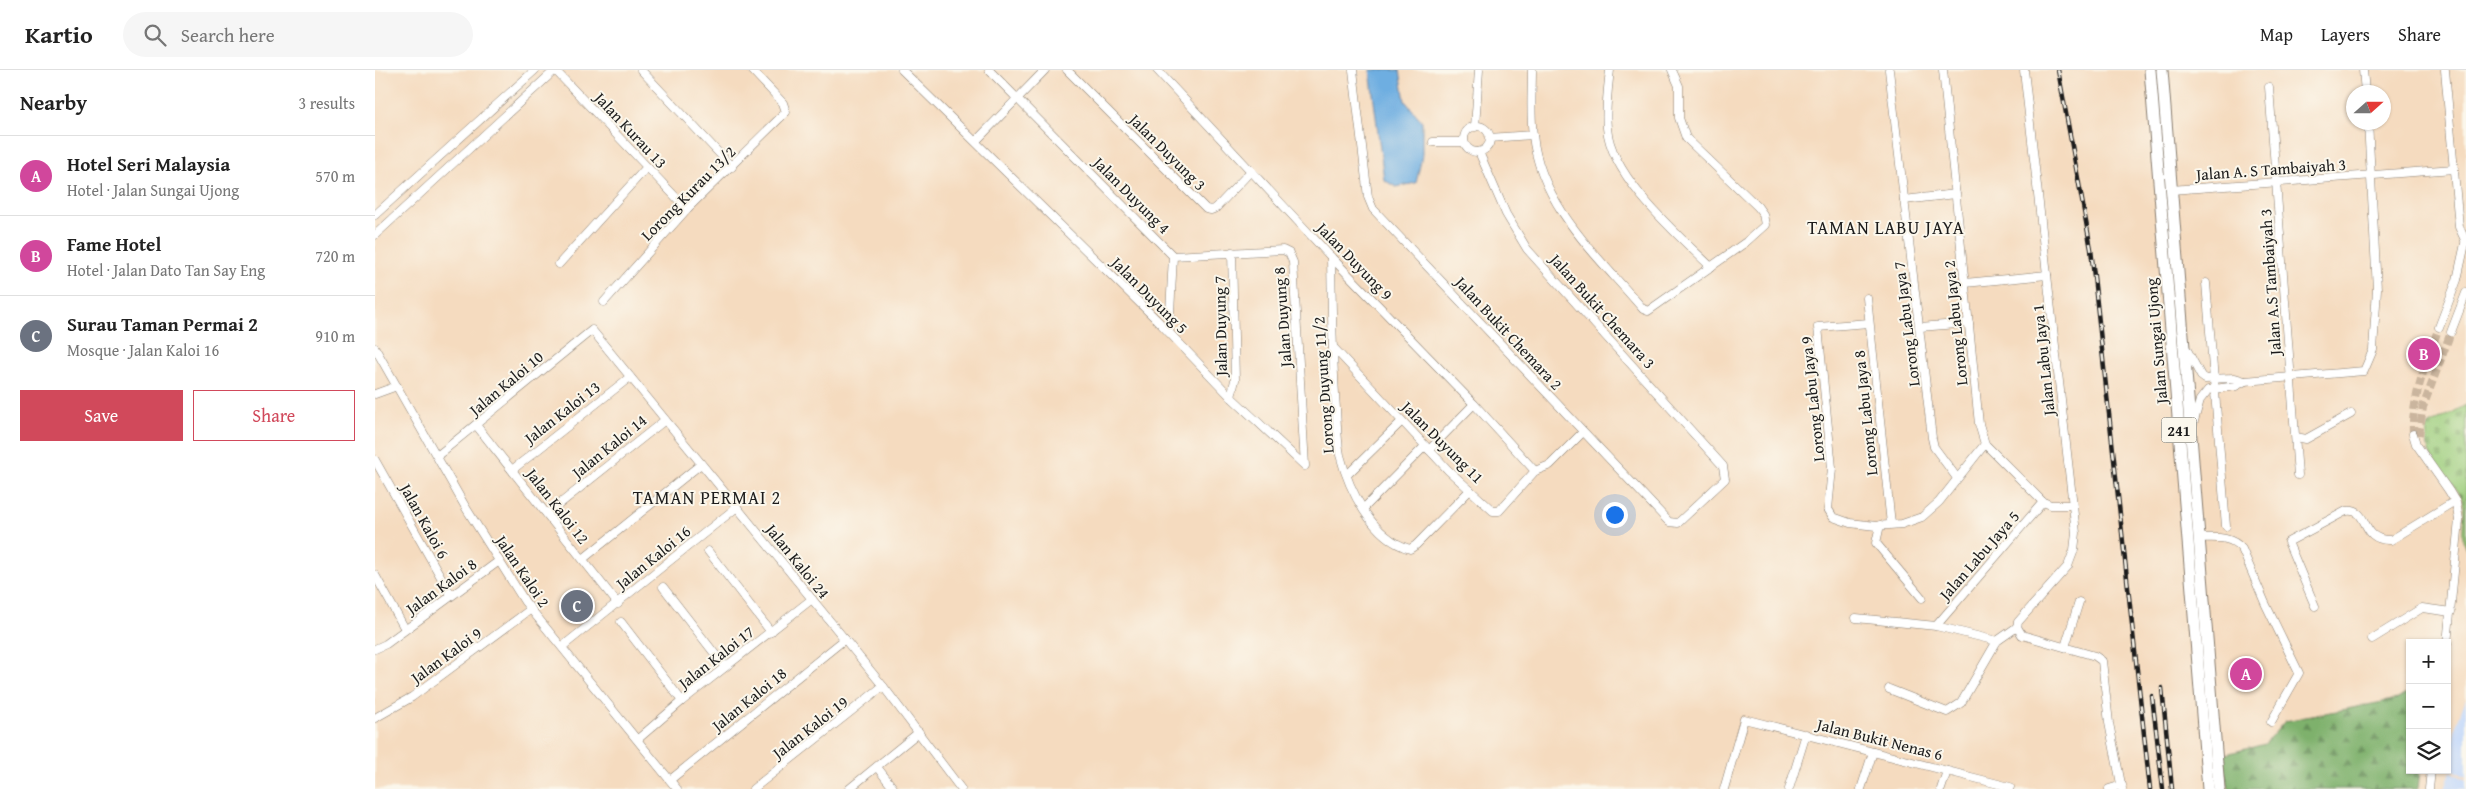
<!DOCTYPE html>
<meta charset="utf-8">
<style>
body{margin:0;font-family:"Gentium Book Plus",serif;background:#f6f6f6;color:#222}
.controls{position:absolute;right:15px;bottom:15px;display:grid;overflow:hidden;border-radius:0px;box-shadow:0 1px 4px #0004}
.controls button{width:45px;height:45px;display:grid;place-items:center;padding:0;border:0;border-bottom:1px solid #e0e0e0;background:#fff;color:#222;font:25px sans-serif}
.compass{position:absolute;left:1971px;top:15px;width:45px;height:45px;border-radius:50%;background:#fff;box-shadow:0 1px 4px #0004;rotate:69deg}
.you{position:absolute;left:1239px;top:444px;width:18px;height:18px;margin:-12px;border:4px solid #fff;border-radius:50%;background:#1a73e8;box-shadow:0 0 0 8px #1a73e833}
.badge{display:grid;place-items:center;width:32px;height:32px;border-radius:50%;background:#d1495b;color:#fff;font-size:16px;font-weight:700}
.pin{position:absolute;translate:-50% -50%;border:2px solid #fff;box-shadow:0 1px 5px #0006}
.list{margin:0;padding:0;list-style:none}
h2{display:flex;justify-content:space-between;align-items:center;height:65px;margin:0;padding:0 20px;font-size:21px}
h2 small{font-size:16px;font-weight:400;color:#767676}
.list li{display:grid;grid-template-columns:32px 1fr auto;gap:15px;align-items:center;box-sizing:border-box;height:80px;padding:0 20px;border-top:1px solid #e0e0e0}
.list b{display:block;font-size:19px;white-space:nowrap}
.list p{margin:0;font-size:16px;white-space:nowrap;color:#767676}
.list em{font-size:16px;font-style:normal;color:#767676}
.actions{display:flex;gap:10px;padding:15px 20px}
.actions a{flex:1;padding:11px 0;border:1px solid #d1495b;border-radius:0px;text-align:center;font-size:18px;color:#d1495b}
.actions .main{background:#d1495b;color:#fff}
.icon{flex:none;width:28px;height:28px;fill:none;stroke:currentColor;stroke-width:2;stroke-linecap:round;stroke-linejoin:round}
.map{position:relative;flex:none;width:2091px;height:719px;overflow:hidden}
header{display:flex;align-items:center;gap:30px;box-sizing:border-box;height:70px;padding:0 25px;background:#fff;border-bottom:1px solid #e0e0e0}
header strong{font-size:24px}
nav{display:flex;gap:28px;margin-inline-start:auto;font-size:18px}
.search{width:350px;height:45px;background:#f6f6f6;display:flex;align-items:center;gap:12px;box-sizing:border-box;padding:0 18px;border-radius:28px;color:#767676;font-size:19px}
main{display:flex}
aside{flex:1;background:#fff}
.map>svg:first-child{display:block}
.built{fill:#c9dcf9}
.forest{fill:url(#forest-firs);stroke:#4d6644}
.cemetery{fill:url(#cemetery-stones);stroke:#5c754c}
.water{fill:#6eaee1;stroke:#45657e}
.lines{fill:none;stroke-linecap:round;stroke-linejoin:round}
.minor-tunnel{stroke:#cab59e;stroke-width:8;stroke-dasharray:8 4;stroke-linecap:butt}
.minor-casing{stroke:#887c6e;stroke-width:9}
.highway-casing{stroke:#887c6e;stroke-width:13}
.minor{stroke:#fff;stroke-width:8}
.highway{stroke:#fff;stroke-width:11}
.rail-casing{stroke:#1c1c1c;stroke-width:4.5}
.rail{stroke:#fbf7ec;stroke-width:2.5;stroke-dasharray:8;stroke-linecap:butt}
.labels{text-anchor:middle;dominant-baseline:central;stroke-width:4;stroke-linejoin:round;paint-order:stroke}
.shield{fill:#fbf7ec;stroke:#5f5e5a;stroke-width:1}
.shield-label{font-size:15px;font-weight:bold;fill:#1c1c1c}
.street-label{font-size:16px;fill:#1c1c1c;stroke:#fbf7ec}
.neighbourhood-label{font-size:18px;letter-spacing:1px;fill:#1c1c1c;stroke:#fbf7ec}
</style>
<header>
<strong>Kartio</strong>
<div class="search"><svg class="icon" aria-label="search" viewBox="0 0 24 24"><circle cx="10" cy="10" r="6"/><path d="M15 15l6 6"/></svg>Search here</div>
<nav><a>Map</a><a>Layers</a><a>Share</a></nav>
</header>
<main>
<aside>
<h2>Nearby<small>3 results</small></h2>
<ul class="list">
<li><span class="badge" style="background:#d1479c">A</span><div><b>Hotel Seri Malaysia</b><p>Hotel · Jalan Sungai Ujong</p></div><em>570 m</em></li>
<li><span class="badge" style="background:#d1479c">B</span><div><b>Fame Hotel</b><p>Hotel · Jalan Dato Tan Say Eng</p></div><em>720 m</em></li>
<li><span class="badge" style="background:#6b7280">C</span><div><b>Surau Taman Permai 2</b><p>Mosque · Jalan Kaloi 16</p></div><em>910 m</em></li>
</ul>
<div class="actions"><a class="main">Save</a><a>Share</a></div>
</aside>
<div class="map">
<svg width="2091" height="719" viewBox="0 0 2091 719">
<defs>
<pattern id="forest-firs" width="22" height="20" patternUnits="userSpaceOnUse" patternTransform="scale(1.25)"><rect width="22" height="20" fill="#7eb16c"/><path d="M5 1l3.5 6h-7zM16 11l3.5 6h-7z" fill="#668f58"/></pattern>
<pattern id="cemetery-stones" width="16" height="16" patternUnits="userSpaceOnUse" patternTransform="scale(1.25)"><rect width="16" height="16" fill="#9dce7d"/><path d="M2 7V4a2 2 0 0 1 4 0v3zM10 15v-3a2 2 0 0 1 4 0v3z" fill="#87b06b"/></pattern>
</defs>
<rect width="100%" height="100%" fill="#fbf7ec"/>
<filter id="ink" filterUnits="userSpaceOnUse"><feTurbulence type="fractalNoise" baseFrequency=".02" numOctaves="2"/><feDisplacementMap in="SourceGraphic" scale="10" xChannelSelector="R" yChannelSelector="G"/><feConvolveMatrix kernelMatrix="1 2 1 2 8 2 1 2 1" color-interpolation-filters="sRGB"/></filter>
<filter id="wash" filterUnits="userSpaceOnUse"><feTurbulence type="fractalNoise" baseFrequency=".0096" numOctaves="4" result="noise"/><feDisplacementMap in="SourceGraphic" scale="20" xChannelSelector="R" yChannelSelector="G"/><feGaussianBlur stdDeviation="1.12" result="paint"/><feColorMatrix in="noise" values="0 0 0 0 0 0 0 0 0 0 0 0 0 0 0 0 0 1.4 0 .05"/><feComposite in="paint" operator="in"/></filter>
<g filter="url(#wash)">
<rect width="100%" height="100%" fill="#f5dbbf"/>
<g class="built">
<polygon points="2091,628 2091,707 2077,699 2080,679 2078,673 2080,658"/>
<polygon points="2076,701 2091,710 2091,719 2070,719"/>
</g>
<polygon class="forest" points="2035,621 2035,700 2045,700 2043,719 1854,719 1847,685 1890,674 1910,651 2023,629"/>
<path class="cemetery" d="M2091 335V480C2084 468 2091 445 2088 431 2076 402 2045 394 2053 356Z"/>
<polygon class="water" points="995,0 1025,0 1030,31 1047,51 1047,86 1041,113 1021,117 1009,110"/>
</g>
<g filter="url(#ink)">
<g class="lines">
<g class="minor-tunnel">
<path d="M2038 364C2036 329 2052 291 2064 257"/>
<polyline points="2044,365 2048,337 2076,262"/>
</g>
<defs>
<g id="minor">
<polyline points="180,0 312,139"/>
<polyline points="266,0 357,97"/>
<polyline points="527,0 781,249 856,327 930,396 918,192 914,183 908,180 798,186"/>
<polyline points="614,0 798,186 794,262"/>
<polyline points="692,0 831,139 836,140 841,138 876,101"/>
<polyline points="782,0 956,187 1099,334 1160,401"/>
<polyline points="978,0 993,127 998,139 1294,452 1303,453 1350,409 1348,396 1152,179 1131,144 1104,82"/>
<path d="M1157 0C1157 21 1155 44 1158 65 1165 136 1225 188 1268 239L1273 241 1371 172 1390 155 1388 144 1383 137 1311 68 1304 48V16L1297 0"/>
<path d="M1235 0C1233 18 1230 39 1232 58 1236 107 1302 164 1336 197"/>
<polyline points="1514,0 1557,368 1559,377 1582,408"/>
<polyline points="1568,0 1604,354 1610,374 1668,432 1676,435 1697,435"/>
<polyline points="1988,0 1990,22"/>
<polyline points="2070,0 2084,157 2091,172"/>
<polyline points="1894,17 1923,405"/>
<circle cx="1102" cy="69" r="13"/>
<polyline points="1100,57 1104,0"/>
<polyline points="1114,68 1158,65"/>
<polyline points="601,71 670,0"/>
<polyline points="1058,72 1089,72"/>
<polyline points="1796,120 2079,99"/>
<polyline points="1529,130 1581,124"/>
<polyline points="0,145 160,0"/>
<polyline points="0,165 180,0"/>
<path d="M956 187C957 238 957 288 961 339 962 354 962 370 965 385 974 420 997 468 1035 479L1041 475 1095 420"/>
<polyline points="184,194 272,97"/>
<polyline points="1590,213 1672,205"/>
<polyline points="1831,213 1851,456"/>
<polyline points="1492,228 1516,454"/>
<polyline points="229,232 312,139 411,42 408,33 377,0"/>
<polyline points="1494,253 1443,257 1457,398 1453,439 1458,447 1475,453 1501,456 1527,454 1547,447 1564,432 1610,374"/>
<polyline points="1545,257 1594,253"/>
<polyline points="2064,257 2082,210 2091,169"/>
<polyline points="2076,262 2091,223"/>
<polyline points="958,277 1073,400 1118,441 1124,441 1160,401"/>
<polyline points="0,278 91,438 150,532 302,719"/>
<polyline points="1812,280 1826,306 1830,309 1860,308 1870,311"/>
<polyline points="0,324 22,316"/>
<polyline points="856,327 860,310 857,182"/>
<polyline points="101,355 243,534"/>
<polyline points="1817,358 1825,330 1833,320 1861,316 1870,311 1989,301 1998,280 2002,219 1993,52"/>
<polyline points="2038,364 2041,374 2074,421 2081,433 2084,450 2072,574"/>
<polyline points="1921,367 1931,369 1976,344"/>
<polyline points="1054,380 1099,334"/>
<polyline points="62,386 217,260 508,616 586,719"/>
<polyline points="0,390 76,525"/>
<polyline points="137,400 255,307"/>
<polyline points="1160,401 1175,395 1208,362"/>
<polyline points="972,405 1027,351"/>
<polyline points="989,438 1050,376"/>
<polyline points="172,444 290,350"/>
<polyline points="1505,455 1501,473 1547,528"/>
<path d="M1823 468C1839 468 1856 465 1867 479L1890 533 1924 603 1896 652"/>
<polyline points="333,481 396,562"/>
<polyline points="208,489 326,394"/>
<polyline points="0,505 30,559"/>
<polyline points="288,517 350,597"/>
<path d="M1940 536 1913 472 1971 441C1996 437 1983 471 2016 470L2080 431"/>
<polyline points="1481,548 1561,556 1622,571"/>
<polyline points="246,552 307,631"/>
<polyline points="1561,556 1668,432"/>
<polyline points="1642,557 1643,552 1693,496 1699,480 1701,463 1649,0"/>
<polyline points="1642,557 1647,565 1720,586 1727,591 1734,653 1747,719"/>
<polyline points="1997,569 2047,538 2076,542"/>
<polyline points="188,576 362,437"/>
<polyline points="1690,577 1704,532"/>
<polyline points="0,579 11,574 124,491"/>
<polyline points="1514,619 1572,642 1586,633 1622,571 1642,557"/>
<polyline points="0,648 37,627 156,539"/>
<polyline points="263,669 307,631 437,529"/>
<polyline points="502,697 519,719"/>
<polyline points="295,710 470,569"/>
<polyline points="378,719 508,616"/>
<polyline points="474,719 544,662"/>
<polyline points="1349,719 1369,649 1635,717 1634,719"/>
<polyline points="1414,719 1431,664"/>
<polyline points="1486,719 1498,682"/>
<polyline points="1566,719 1572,701"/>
<polyline points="1734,719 1747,715"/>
<polyline points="2054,719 2056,700"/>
</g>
<g id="highway">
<polyline points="1775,0 1833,719"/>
<polyline points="1787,0 1844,719"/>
</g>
</defs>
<use href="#minor" class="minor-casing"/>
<use href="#highway" class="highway-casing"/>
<use href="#minor" class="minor"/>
<use href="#highway" class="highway"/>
<defs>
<g id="rail">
<polyline points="1683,0 1716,179 1775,719"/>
<polyline points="1787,618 1797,719"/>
<polyline points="1777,626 1788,719"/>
</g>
</defs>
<use href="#rail" class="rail-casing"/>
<use href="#rail" class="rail"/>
</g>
</g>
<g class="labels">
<rect class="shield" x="1786.5" y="347.5" width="35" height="25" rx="4"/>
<g class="shield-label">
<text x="1804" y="360">241</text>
</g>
<g class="street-label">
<text transform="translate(256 60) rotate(47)">Jalan Kurau 13</text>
<text transform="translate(793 82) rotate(45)">Jalan Duyung 3</text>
<text transform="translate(1896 99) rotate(-4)">Jalan A. S Tambaiyah 3</text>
<text transform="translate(313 123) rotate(-45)">Lorong Kurau 13/2</text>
<text transform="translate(757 125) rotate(45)">Jalan Duyung 4</text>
<text transform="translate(980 191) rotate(46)">Jalan Duyung 9</text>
<text transform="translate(1895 212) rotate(-94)">Jalan A.S Tambaiyah 3</text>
<text transform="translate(775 225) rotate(45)">Jalan Duyung 5</text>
<text transform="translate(1228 241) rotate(48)">Jalan Bukit Chemara 3</text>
<text transform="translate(907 247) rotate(-94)">Jalan Duyung 8</text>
<text transform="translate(1580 253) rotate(-96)">Lorong Labu Jaya 2</text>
<text transform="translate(1531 254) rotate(-97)">Lorong Labu Jaya 7</text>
<text transform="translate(845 256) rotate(-91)">Jalan Duyung 7</text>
<text transform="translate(1134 263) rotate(47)">Jalan Bukit Chemara 2</text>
<text transform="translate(1781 271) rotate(-95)">Jalan Sungai Ujong</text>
<text transform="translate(1668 290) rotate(-96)">Jalan Labu Jaya 1</text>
<text transform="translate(131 313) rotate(-40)">Jalan Kaloi 10</text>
<text transform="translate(948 315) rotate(-94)">Lorong Duyung 11/2</text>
<text transform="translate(1437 329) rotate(-96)">Lorong Labu Jaya 9</text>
<text transform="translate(187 342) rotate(-38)">Jalan Kaloi 13</text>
<text transform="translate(1490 343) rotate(-96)">Lorong Labu Jaya 8</text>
<text transform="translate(1068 372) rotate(45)">Jalan Duyung 11</text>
<text transform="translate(234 376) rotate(-39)">Jalan Kaloi 14</text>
<text transform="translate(183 436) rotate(52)">Jalan Kaloi 12</text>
<text transform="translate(50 451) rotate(61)">Jalan Kaloi 6</text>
<text transform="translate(1604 485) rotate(-49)">Jalan Labu Jaya 5</text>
<text transform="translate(278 487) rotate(-39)">Jalan Kaloi 16</text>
<text transform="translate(423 491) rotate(51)">Jalan Kaloi 24</text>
<text transform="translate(148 501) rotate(56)">Jalan Kaloi 2</text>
<text transform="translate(66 516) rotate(-36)">Jalan Kaloi 8</text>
<text transform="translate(71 585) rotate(-36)">Jalan Kaloi 9</text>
<text transform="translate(341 587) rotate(-38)">Jalan Kaloi 17</text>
<text transform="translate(374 629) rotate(-39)">Jalan Kaloi 18</text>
<text transform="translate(435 657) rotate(-38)">Jalan Kaloi 19</text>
<text transform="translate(1505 669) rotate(14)">Jalan Bukit Nenas 6</text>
</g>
<g class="neighbourhood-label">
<text x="1511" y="157">TAMAN LABU JAYA</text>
<text x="332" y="427">TAMAN PERMAI 2</text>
</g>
</g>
</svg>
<div class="controls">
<button>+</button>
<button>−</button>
<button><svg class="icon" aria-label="layers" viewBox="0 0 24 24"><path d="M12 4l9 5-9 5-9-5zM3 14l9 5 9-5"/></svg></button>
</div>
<svg class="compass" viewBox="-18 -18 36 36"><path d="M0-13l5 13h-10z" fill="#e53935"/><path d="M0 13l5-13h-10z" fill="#767676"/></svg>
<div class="you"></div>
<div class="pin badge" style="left:1871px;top:604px;background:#d1479c">A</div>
<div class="pin badge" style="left:2049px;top:284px;background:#d1479c">B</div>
<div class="pin badge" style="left:202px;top:536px;background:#6b7280">C</div>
</div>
</main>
